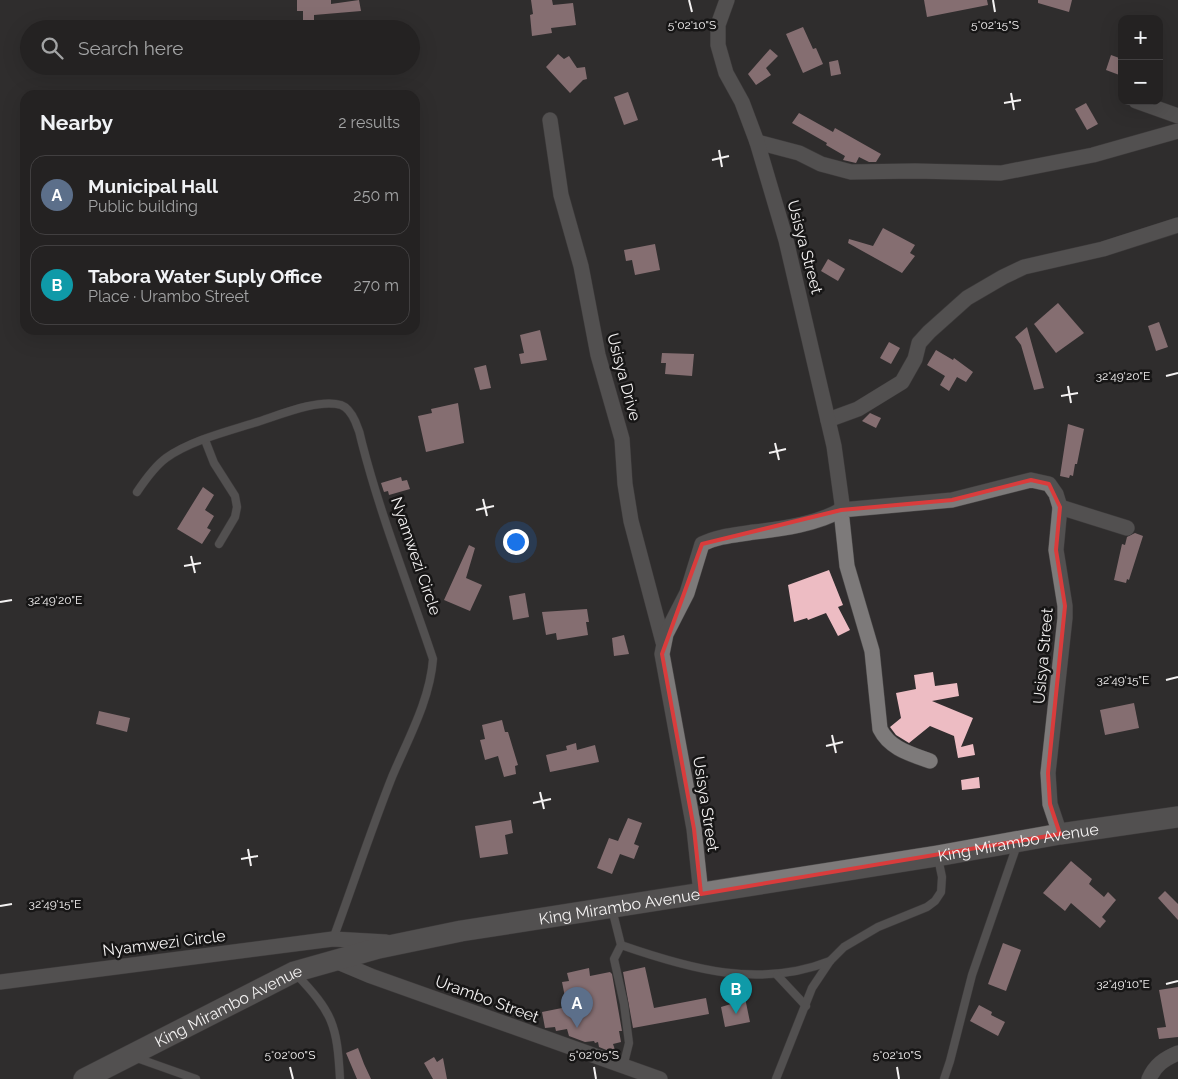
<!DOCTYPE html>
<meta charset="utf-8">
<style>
body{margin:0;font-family:Raleway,sans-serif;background:#302f2f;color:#f1f3f6}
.controls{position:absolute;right:15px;top:15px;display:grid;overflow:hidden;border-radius:10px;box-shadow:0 5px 20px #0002}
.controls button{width:45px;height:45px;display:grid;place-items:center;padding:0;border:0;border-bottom:1px solid #413f40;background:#242222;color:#f1f3f6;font:25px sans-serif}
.you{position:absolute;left:515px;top:541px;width:18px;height:18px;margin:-12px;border:4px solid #fff;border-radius:50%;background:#1a73e8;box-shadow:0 0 0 8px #1a73e833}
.badge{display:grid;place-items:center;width:32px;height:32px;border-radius:50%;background:#bca0f2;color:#fff;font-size:16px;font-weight:700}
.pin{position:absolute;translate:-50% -41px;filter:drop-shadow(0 1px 2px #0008)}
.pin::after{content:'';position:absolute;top:26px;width:18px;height:15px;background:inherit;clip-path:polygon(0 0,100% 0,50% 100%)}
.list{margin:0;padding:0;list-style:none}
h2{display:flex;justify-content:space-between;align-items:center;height:65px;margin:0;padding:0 20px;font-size:21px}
h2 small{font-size:16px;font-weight:400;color:#a3a4a5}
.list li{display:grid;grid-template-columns:32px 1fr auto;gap:15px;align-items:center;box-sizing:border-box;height:80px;margin:0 10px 10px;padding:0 10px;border:1px solid #413f40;border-radius:15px}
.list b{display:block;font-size:19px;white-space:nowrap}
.list p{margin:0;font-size:16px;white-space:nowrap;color:#a3a4a5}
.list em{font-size:16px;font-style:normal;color:#a3a4a5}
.icon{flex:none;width:28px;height:28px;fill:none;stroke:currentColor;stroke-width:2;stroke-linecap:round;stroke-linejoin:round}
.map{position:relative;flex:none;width:1178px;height:1079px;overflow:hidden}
.search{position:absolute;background:#242222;box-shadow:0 5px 20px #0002;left:20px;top:20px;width:400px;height:55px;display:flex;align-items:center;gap:12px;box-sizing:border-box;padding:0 18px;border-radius:28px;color:#a3a4a5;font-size:19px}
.panel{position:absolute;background:#242222;box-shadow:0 5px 20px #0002;left:20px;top:90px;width:400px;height:245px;border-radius:15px}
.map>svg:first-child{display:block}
.building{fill:#edbcc3}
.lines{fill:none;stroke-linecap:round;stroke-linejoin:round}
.lane-casing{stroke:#4d4b4b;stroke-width:9}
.street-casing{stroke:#4d4b4b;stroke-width:16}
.secondary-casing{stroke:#4d4b4b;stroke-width:22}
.lane{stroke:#7d7a7a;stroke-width:8}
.street{stroke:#7d7a7a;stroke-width:15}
.secondary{stroke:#7d7a7a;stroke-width:21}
.marked{fill:none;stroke:#d93c3c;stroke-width:4;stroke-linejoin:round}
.ticks{fill:none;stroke:#f4f2f2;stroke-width:2}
.labels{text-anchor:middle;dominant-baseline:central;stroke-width:5;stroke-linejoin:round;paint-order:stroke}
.street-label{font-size:16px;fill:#f4f2f2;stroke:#171616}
.ticks-label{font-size:12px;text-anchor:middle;fill:#f4f2f2;stroke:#171616;stroke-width:5;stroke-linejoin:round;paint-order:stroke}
</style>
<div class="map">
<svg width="1178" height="1079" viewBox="0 0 1178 1079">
<rect width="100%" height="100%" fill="#302d2e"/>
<g class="building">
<polygon points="297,0 331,0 331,4 359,0 361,11 314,15 314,23 303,24 303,11 297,11"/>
<polygon points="531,0 552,0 553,5 573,3 576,25 551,28 552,33 532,36 530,15 533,14"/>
<polygon points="924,0 987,0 988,5 927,17"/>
<polygon points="1038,0 1072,0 1069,12 1038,3"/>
<polygon points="803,27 813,49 816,48 823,64 803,73 786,34"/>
<polygon points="770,49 778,56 766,68 771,75 756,85 748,74"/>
<polygon points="558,54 564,59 569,56 577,68 585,67 587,79 583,80 570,93 546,67"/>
<polygon points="1111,55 1122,59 1122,76 1106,70"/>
<polygon points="838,60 841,74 831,76 829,62"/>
<polygon points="628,92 638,120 624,125 614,97"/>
<polygon points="1086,103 1098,124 1087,130 1075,109"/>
<polygon points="799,113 833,132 835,128 881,154 876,162 869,162 859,157 856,163 843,160 845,156 826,145 827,143 792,123"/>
<polygon points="883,228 915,245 910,253 915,256 902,273 848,243 849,239 873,246"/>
<polygon points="655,244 660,270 635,275 632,260 626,261 624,250"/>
<polygon points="828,259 845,269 838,281 821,271"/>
<polygon points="1058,303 1084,333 1056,353 1034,324"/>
<polygon points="1159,322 1168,347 1156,351 1148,326"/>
<polygon points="1027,327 1044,388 1034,390 1021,345 1015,337"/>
<polygon points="540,330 547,360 521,364 519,354 524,353 520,335"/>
<polygon points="889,342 900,348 891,364 880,358"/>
<polygon points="936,350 953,360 954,358 973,372 966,382 957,377 949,391 940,385 945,376 927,365"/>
<polygon points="662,353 694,354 692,376 665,374 666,363 661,363"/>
<polygon points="486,365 491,388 480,390 474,368"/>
<polygon points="458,403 464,443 426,452 418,416 432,413 431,409"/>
<polygon points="870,413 881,418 876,428 862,421"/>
<polygon points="1068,424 1084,429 1077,464 1075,464 1073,476 1070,475 1069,478 1060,476"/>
<polygon points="401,477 402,481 407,480 410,489 389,495 388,491 384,492 381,483"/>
<polygon points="203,487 214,495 205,510 214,516 207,528 211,530 202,544 177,529"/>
<polygon points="1135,533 1143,536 1129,580 1127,579 1126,583 1114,580 1122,544 1125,545 1127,537"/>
<polygon points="469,545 475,548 466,578 482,585 470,611 444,600"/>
<polygon points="829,570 843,605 838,607 850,630 838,636 826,613 808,620 807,618 794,622 788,585"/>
<polygon points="525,593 529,617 513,620 509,596"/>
<polygon points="587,609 589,622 586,622 588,635 557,640 556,633 546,635 542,612"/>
<polygon points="624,635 629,654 614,656 612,638"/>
<polygon points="933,672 935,686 957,683 959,696 932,701 973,718 961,747 973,744 975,755 958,758 954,736 930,726 909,743 896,735 890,727 901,718 896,693 916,689 914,675"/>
<polygon points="1134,703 1139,728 1105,735 1100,710"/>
<polygon points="99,711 130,718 127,732 96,724"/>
<polygon points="502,720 505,732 508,732 518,765 515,766 516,774 504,777 498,756 485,760 480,740 485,739 482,725"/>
<polygon points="576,743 577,750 595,745 599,762 550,772 546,755 567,750 566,746"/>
<polygon points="979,777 980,788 962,790 961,780"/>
<polygon points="628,818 642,823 634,844 639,846 634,859 620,854 612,874 597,868 609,838 618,841"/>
<polygon points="511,820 513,833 505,835 508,854 480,858 475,826"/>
<polygon points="1071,861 1092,879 1089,884 1104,897 1108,892 1116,900 1102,917 1106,921 1100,928 1071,903 1065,911 1043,893"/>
<polygon points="1165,891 1178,904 1178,920 1158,898"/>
<polygon points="1003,943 1021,950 1006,991 988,984"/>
<polygon points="645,967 654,1008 706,998 709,1014 633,1028 623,972"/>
<polygon points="589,968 590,976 610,972 612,974 622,1031 619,1031 621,1042 613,1044 615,1050 609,1051 599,1047 598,1042 595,1043 594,1041 585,1042 569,1036 567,1029 556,1031 555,1027 545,1028 542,1012 567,1007 562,982 569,981 567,973"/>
<polygon points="1178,987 1178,1037 1159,1039 1157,1028 1166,1027 1159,990"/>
<polygon points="744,993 750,1022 725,1027 721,1007 731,1004 731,1002 734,1001 733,995"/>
<polygon points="979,1005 992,1012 991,1015 1005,1022 998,1036 970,1021"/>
<polygon points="358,1048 364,1064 371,1079 357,1079 346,1053"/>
<polygon points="434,1057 437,1062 443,1058 447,1079 433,1079 424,1063"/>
</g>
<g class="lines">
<defs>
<g id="lane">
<polyline points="205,440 214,463 235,496 237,507 235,517 219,544"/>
<path d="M137 492C145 480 154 467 166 458 190 441 225 432 254 423 277 416 318 398 341 405 353 409 360 432 362 443 381 517 409 587 433 659 430 700 408 739 392 777 371 830 353 885 333 939"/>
<polyline points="612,909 621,945 614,959 624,1004 629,1043 623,1067"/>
<path d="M621 945C690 969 760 989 830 961"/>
<path d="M295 973C333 1013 337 1024 340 1079"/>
<polyline points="777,975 806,1006"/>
<polyline points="134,1057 196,1079"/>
<polyline points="776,1079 812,988 830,961 844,947 878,927 927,907 935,901 941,892 942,877 938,858"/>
<polyline points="944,1079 950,1061 972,975 1017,845"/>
</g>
<g id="street">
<polyline points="1136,101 1178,116"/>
<polyline points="550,120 561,195 581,266 598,355 622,439 625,484 631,521 663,642"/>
<polyline points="757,142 799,153 821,164 851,172 915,171 1001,173 1093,155 1178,131"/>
<polyline points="828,420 858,409 902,382 915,359 919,343 929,332 967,298 1003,277 1024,267 1103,249 1178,225"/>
<polyline points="1060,507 1127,528"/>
<path d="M930 761C911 754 890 749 880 729L872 651 847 566 841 510 952 500 1031 480 1049 484 1056 494 1060 507 1056 550 1065 606V618L1048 773 1050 804 1060 834"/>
<path d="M701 894 694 829 662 654 666 634 687 593 702 544C718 536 736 535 754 532 782 529 817 524 841 510L842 504 834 446 786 240 757 142 742 102 726 73 718 45V25L727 0"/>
<polyline points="333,960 371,976 660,1079"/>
<polyline points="0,982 333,939 386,942"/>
<path d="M1149 1079C1155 1065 1164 1059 1178 1053"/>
</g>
<g id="secondary">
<path id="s1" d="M84 1079 294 972 379 948 461 931 937 856 1060 834 1178 817"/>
</g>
</defs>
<use href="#lane" class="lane-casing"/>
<use href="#street" class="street-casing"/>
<use href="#secondary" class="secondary-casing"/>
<use href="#lane" class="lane"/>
<use href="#street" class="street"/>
<use href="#secondary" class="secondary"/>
</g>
<path d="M0 0H1178V1079H0ZM1031 480 1049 484 1060 507 1056 550 1065 606 1048 773 1050 804 1060 834 701 894 694 829 662 654 702 544 841 510 952 500Z" fill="#302d2e" fill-opacity=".55" fill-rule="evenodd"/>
<path class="marked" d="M1031 480 1049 484 1060 507 1056 550 1065 606 1048 773 1050 804 1060 834 701 894 694 829 662 654 702 544 841 510 952 500Z"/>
<path class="ticks" d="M689 0 692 12M993 0 995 12M1011 93 1014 110M1004 103 1021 100M719 150 722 167M712 160 729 156M1166 376 1178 373M1068 386 1071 403M1061 396 1078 393M775 443 779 460M769 453 786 449M483 499 487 516M476 510 494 506M191 556 195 573M184 566 201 563M0 602 12 600M1166 680 1178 677M832 735 836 753M826 746 843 742M540 792 544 809M533 803 551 799M248 849 251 866M241 859 258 856M0 906 12 904M1166 984 1178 981M290 1067 293 1079M594 1067 596 1079M897 1067 899 1079"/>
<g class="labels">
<g class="street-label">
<text transform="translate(805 247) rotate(75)">Usisya Street</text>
<text transform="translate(624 377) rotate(75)">Usisya Drive</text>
<text transform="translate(416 556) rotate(71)">Nyamwezi Circle</text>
<text transform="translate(1043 656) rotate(-85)">Usisya Street</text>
<text transform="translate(706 804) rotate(81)">Usisya Street</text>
<text stroke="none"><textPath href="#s1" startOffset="972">King Mirambo Avenue</textPath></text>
<text stroke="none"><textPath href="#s1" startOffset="568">King Mirambo Avenue</textPath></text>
<text transform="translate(164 943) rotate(-7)">Nyamwezi Circle</text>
<text transform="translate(487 999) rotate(20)">Urambo Street</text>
<text stroke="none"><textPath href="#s1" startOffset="162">King Mirambo Avenue</textPath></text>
</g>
</g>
<g class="ticks-label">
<text x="995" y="29">5°02'15"S</text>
<text x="692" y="29">5°02'10"S</text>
<text x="1123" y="380">32°49'20"E</text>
<text x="55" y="604">32°49'20"E</text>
<text x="1123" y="684">32°49'15"E</text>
<text x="55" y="908">32°49'15"E</text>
<text x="1123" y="988">32°49'10"E</text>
<text x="290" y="1059">5°02'00"S</text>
<text x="594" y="1059">5°02'05"S</text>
<text x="897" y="1059">5°02'10"S</text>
</g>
</svg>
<div class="controls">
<button>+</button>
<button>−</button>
</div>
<div class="you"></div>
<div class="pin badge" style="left:577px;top:1028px;background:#5c6f8a">A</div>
<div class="pin badge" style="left:736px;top:1014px;background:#0f9aa8">B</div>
<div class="search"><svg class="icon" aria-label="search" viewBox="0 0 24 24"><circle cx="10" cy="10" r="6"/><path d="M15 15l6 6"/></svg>Search here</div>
<section class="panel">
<h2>Nearby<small>2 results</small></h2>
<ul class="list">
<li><span class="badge" style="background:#5c6f8a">A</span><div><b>Municipal Hall</b><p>Public building</p></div><em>250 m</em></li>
<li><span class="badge" style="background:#0f9aa8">B</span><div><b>Tabora Water Suply Office</b><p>Place · Urambo Street</p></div><em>270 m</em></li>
</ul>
</section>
</div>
